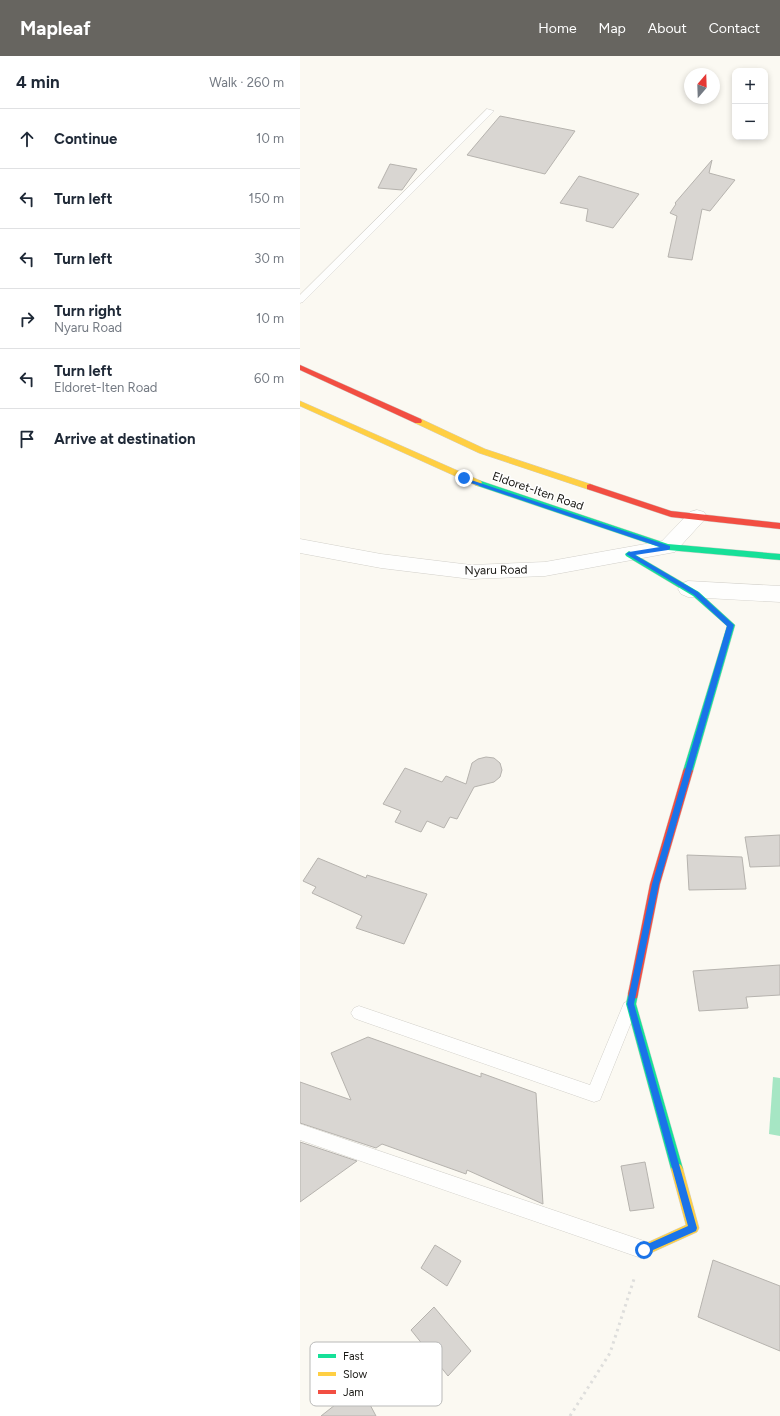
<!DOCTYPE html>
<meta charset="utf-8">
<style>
body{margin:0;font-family:Figtree,sans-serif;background:#f6f6f7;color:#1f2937}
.controls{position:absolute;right:12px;top:12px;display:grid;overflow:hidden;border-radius:8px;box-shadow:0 2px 6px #0003}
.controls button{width:36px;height:36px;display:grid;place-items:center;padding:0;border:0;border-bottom:1px solid #e0e1e3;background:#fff;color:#1f2937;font:20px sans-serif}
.compass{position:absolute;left:384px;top:12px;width:36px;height:36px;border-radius:50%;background:#fff;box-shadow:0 2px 6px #0003;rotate:19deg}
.stop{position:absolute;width:12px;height:12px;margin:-9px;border:3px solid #1a73e8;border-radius:50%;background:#fff}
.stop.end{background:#1a73e8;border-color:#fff;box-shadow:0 1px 4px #0008}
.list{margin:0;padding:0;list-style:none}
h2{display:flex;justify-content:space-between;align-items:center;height:52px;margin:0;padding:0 16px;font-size:17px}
h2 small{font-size:13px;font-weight:400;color:#747a83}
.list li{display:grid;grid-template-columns:26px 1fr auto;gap:12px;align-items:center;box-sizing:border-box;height:60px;padding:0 16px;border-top:1px solid #e0e1e3}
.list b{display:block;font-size:15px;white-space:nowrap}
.list p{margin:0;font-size:13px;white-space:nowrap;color:#747a83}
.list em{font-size:13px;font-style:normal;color:#747a83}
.icon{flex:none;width:22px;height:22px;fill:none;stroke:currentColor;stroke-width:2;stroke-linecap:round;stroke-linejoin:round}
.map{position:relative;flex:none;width:480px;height:1360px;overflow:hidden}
header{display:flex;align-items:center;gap:24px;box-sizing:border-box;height:56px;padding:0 20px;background:#676560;color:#fff}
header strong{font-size:19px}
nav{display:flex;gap:22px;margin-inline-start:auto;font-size:14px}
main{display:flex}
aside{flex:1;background:#fff}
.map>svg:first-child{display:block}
.water{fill:#a6e6c4}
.building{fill:#d9d6d2;stroke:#b6b3ae}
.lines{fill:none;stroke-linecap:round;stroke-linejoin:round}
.lane-casing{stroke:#d2d0ca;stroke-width:1}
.street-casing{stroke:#d2d0ca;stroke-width:1}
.fast-casing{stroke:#d2d0ca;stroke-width:1}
.slow-casing{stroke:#d2d0ca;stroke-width:1}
.jam-casing{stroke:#d2d0ca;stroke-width:1}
.path{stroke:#dededc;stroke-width:3;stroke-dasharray:2.5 4;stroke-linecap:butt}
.lane{fill:#fefefd;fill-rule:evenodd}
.street{fill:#fefefd;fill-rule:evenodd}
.fast{fill:#16e098;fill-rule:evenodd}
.slow{fill:#ffcf43;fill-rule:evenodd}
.jam{fill:#f24e42;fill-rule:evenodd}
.route{fill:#1a73e8}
.labels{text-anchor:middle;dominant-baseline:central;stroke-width:3;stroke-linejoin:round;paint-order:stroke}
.street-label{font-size:12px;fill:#171612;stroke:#fff}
.key{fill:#fff;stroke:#b9b9b8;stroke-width:1}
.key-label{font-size:11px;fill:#171612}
</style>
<header>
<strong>Mapleaf</strong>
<nav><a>Home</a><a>Map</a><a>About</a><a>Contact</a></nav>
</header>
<main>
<aside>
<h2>4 min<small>Walk · 260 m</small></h2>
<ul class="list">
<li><svg class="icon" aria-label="ahead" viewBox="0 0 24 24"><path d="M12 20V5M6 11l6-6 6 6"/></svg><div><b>Continue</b></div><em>10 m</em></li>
<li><svg class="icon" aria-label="left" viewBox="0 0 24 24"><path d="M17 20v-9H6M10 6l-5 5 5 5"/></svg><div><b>Turn left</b></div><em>150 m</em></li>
<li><svg class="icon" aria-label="left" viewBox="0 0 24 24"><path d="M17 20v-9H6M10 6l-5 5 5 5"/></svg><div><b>Turn left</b></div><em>30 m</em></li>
<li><svg class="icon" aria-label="right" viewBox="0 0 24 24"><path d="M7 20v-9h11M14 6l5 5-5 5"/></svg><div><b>Turn right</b><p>Nyaru Road</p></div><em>10 m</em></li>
<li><svg class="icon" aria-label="left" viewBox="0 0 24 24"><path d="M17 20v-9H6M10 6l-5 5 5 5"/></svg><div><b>Turn left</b><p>Eldoret-Iten Road</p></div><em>60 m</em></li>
<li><svg class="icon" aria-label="arrive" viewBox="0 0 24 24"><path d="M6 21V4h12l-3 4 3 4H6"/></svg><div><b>Arrive at destination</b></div></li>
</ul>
</aside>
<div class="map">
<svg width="480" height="1360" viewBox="0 0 480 1360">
<rect width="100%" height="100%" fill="#fbf9f2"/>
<polygon class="water" points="473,1021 480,1022 480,1080 469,1078"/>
<g class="building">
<polygon points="200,60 275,75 245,118 167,99"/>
<polygon points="412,104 409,117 435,124 410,155 402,153 392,204 368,201 377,160 370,157 376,148 375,147"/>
<polygon points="90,108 117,113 102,134 78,132"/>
<polygon points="279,120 339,138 313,172 286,165 288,153 260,147"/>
<polygon points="186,701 194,702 200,707 202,714 200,721 194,726 174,731 157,763 150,761 144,772 127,765 121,776 95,766 101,755 83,748 105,712 142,726 146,720 166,728 172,707 178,703"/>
<polygon points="480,779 480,810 450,811 445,781"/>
<polygon points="387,799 442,801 446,833 389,834"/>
<polygon points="18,802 66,822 67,819 127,838 104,888 56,872 62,860 12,837 16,831 3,825"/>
<polygon points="480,909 480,939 446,941 448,952 399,955 393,915"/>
<polygon points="68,981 181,1021 181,1017 236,1037 243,1148 167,1114 166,1118 82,1088 76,1092 0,1067 0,1026 51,1044 31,997"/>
<polygon points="0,1086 57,1105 0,1146"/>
<polygon points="345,1106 354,1152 330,1155 321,1110"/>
<polygon points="135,1189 161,1205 147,1230 121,1212"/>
<polygon points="413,1204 480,1230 480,1295 398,1261"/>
<polygon points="134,1251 171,1295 148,1320 111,1274"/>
<polygon points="58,1326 76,1360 21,1360 40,1345 38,1342"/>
</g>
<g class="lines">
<defs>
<g id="lane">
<polygon points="187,53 194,55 3,246 0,247 0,239"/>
<polygon points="329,945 334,947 337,952 300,1044 294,1046 59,964 54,962 51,957 54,952 59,950 290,1029 324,947"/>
<polygon points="0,1068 344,1185 350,1188 353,1194 350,1200 344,1203 0,1084"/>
</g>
<g id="street">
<polygon points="397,454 404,456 407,461 375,496 245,520 171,523 81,512 0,497 0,483 81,498 171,509 245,506 362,485 390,456"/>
<polygon points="388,525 480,530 480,546 388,541 381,538 378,533 381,528"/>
</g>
<g id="fast">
<polygon points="178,424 368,488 480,498 480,504 368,494 175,429 175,425"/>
<polygon points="329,495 399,536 435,569 393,715 391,718 388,719 385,718 383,715 427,570 393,540 326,500 325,498"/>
<polygon points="333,933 337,934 338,938 336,948 383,1113 381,1117 377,1119 373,1117 371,1113 326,948 329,934"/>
</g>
<g id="slow">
<polygon points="0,345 181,425 182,427 178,430 175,429 0,350"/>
<polygon points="115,363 121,363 185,393 293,429 294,431 290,434 179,397 115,367"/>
<polygon points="377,1107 381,1109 383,1113 399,1172 397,1176 344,1200 340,1198 338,1194 340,1190 386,1169 371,1113 373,1109"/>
</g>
<g id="jam">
<polygon points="0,309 121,363 122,365 121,367 115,367 0,314"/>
<polygon points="290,428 371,455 480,467 480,473 371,461 287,433 287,429"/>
<polygon points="388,711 391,712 393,715 360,828 338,938 337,942 333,943 329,942 328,938 350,828 383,715 385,712"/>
</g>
</defs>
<use href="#lane" class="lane-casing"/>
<use href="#street" class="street-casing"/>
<use href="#fast" class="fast-casing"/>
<use href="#slow" class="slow-casing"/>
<use href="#jam" class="jam-casing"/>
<polyline class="path" points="270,1360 310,1297 335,1220"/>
<use href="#lane" class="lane"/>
<use href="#street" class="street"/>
<use href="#fast" class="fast"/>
<use href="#slow" class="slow"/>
<use href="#jam" class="jam"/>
</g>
<polygon class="route" points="162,421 370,490 370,493 368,494 335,499 398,536 434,569 359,828 334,948 397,1172 396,1175 344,1198 341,1197 341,1191 388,1170 327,948 352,828 427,570 394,539 326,498 329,496 360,491 162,424"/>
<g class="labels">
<g class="street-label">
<text transform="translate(238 435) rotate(19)">Eldoret-Iten Road</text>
<text transform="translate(196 514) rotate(-1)">Nyaru Road</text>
</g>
</g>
<rect x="10" y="1286" width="132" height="64" rx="6" class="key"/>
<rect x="18" y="1298" width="18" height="4" fill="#16e098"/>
<rect x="18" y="1316" width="18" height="4" fill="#ffcf43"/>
<rect x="18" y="1334" width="18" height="4" fill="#f24e42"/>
<g class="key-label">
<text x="43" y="1304">Fast</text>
<text x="43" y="1322">Slow</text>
<text x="43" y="1340">Jam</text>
</g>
</svg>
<div class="controls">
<button>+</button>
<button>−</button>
</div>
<svg class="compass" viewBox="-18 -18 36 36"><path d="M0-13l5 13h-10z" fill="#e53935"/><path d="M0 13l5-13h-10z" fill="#747a83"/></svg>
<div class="stop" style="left:344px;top:1194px"></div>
<div class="stop end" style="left:164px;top:422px"></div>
</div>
</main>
